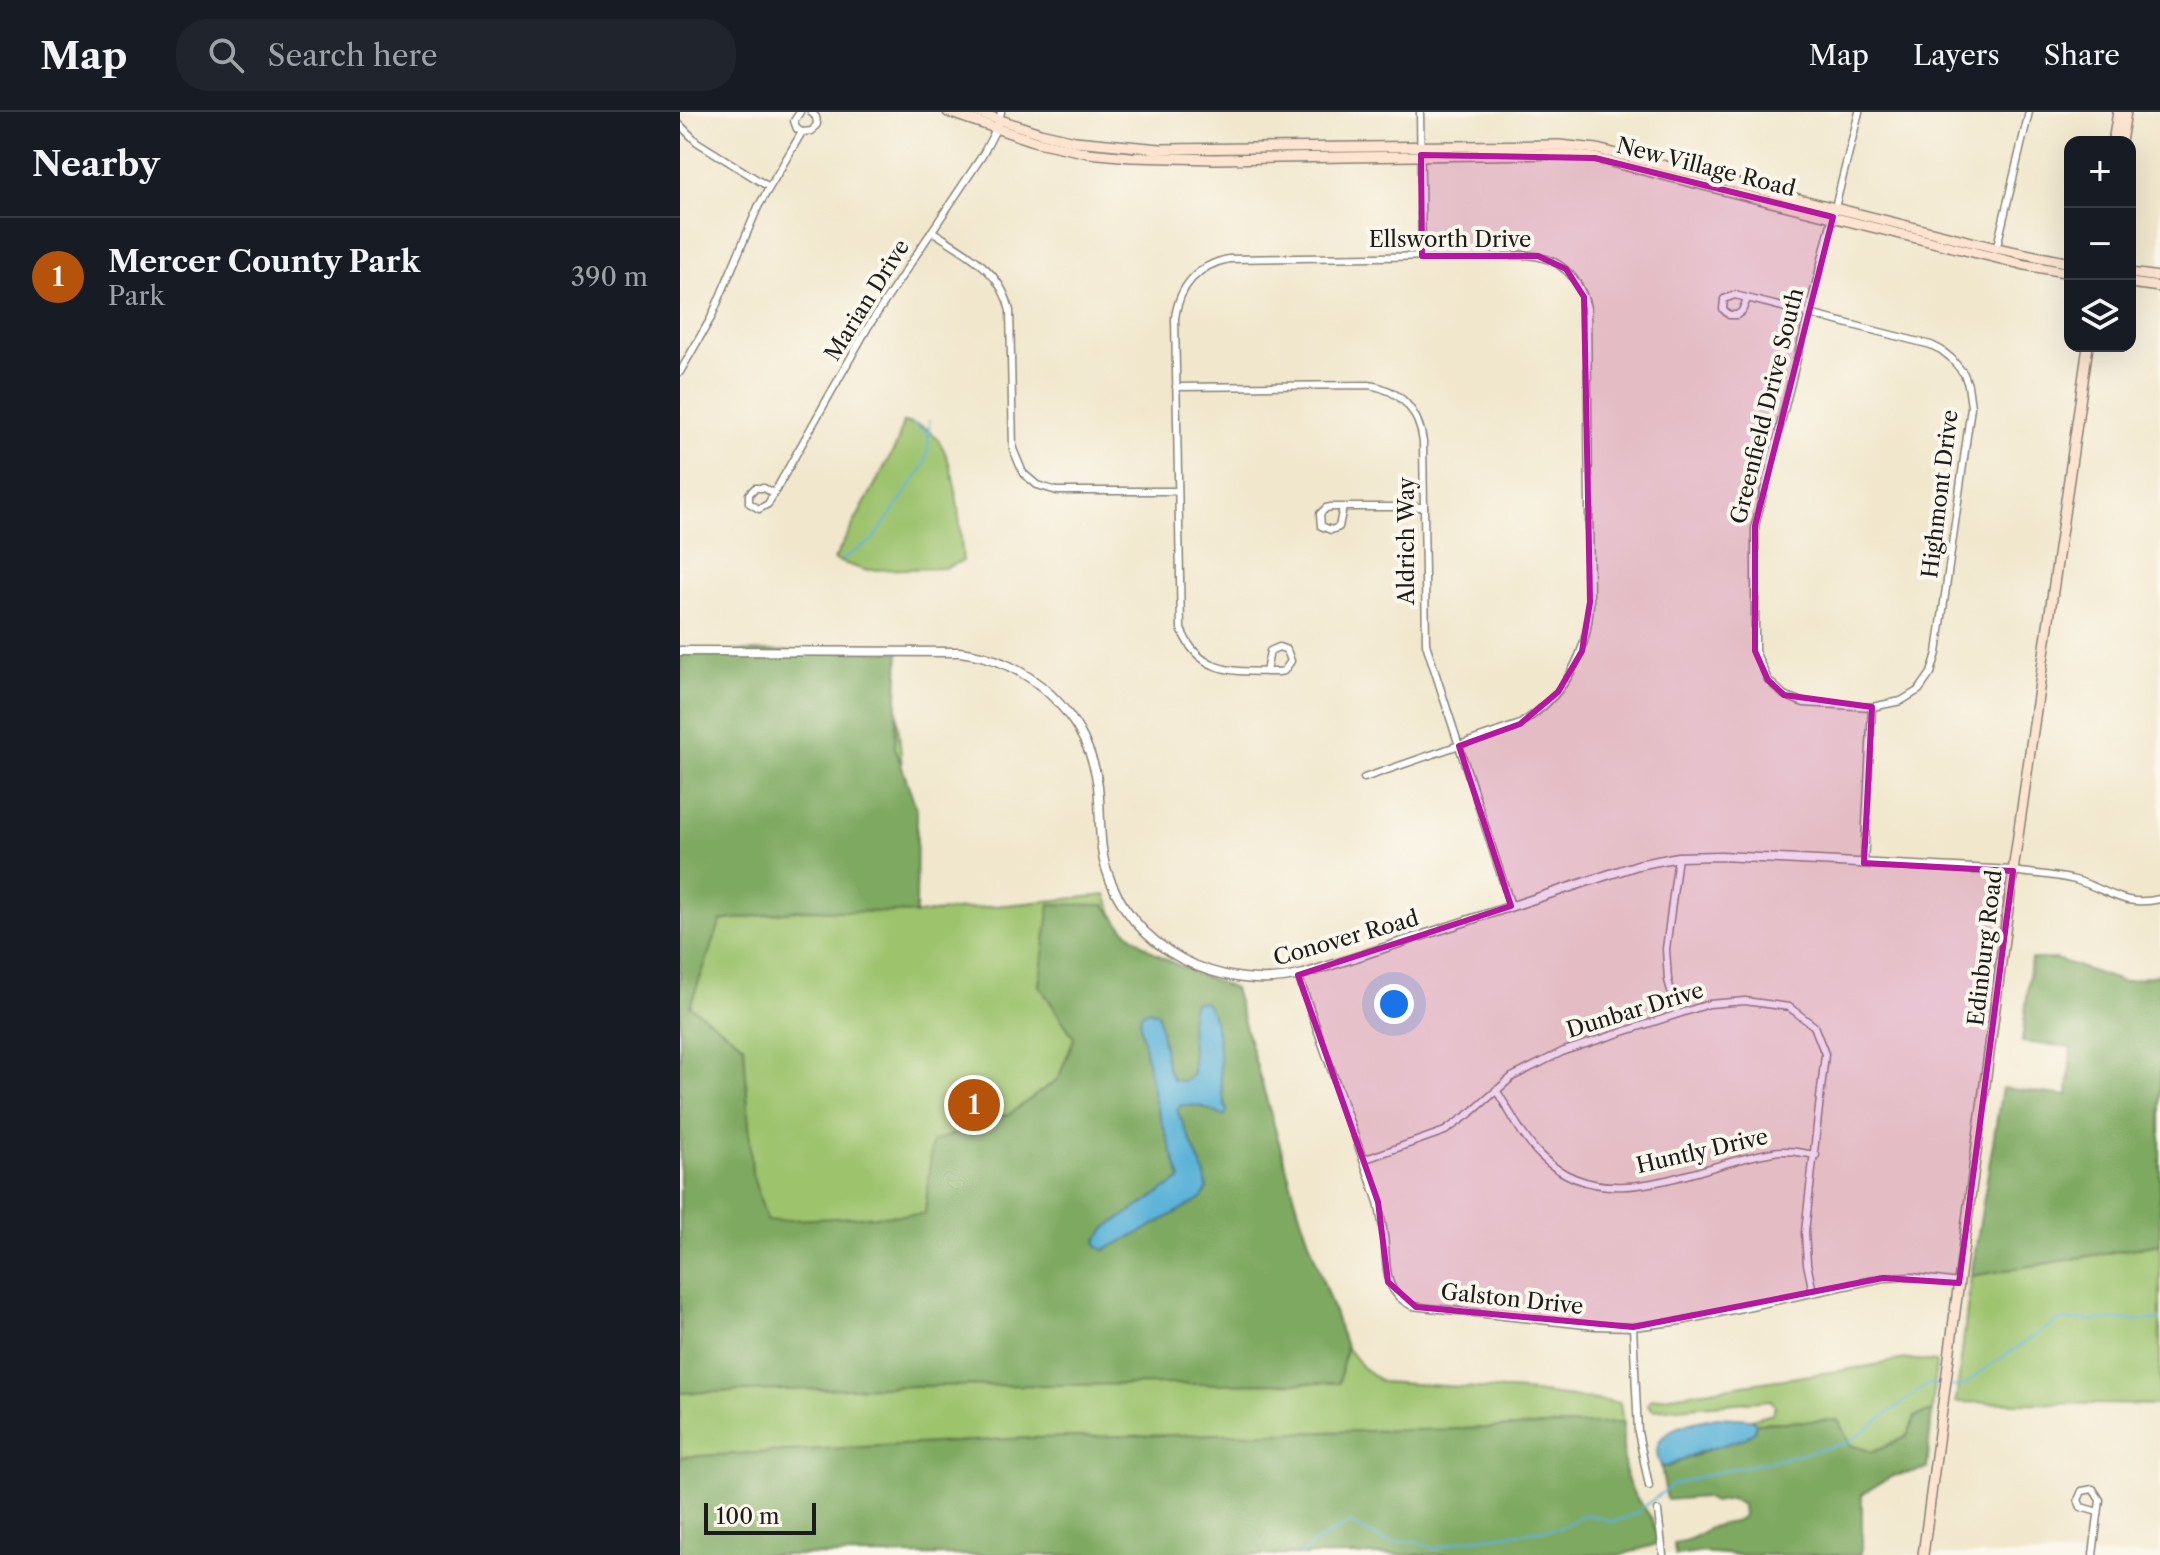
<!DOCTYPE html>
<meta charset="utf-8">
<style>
body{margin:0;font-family:"Libre Caslon Text",serif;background:#20242c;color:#f1f3f6}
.controls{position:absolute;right:24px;top:24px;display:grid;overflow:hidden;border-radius:16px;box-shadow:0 8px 32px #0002}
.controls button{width:72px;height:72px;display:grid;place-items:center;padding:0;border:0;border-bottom:2px solid #363941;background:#171b24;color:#f1f3f6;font:40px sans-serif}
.scale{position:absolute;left:24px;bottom:20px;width:112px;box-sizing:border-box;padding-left:8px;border:4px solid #1c1c1c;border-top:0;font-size:22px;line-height:28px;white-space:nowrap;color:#1c1c1c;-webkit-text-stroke:6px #fbf7ec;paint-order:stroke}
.you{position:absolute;left:714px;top:892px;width:28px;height:28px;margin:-20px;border:6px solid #fff;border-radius:50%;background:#1a73e8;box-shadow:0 0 0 12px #1a73e833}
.badge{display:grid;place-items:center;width:52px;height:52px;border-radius:50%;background:#b45309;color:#fff;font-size:26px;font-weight:700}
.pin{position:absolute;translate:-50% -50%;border:4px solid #fff;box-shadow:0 2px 8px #0006}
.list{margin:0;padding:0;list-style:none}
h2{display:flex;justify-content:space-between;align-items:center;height:104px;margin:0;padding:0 32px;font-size:34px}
h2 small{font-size:26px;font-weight:400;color:#9ea1a6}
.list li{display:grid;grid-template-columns:52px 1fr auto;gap:24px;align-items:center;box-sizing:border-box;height:120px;padding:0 32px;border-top:2px solid #363941}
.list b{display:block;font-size:30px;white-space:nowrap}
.list p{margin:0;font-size:26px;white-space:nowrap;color:#9ea1a6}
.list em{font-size:26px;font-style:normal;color:#9ea1a6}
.icon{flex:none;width:44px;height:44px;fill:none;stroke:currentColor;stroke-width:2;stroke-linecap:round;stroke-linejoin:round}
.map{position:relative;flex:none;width:1480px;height:1443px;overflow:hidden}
header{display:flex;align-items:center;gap:48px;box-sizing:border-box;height:112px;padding:0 40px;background:#171b24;border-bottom:2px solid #363941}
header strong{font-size:38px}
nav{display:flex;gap:44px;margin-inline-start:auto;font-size:28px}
.search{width:560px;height:72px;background:#20242c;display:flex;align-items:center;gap:20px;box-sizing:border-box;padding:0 28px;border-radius:32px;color:#9ea1a6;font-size:30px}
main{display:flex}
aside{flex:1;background:#171b24}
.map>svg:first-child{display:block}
.green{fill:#9dc36d;stroke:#5c7044;stroke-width:2}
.forest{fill:#7ea960;stroke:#4d623e;stroke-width:2}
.water{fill:#5bb3d8;stroke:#3c687a;stroke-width:2}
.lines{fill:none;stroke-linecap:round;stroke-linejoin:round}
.stream{stroke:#5bb3d8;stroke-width:2}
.minor-casing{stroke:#868274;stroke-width:9}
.tertiary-casing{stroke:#868274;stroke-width:11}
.secondary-casing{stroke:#868274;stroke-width:12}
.minor{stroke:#fff;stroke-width:6}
.tertiary{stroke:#fff;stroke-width:8}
.secondary{stroke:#fde4d0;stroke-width:9}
.marked{fill:#b5179e;fill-opacity:0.2;stroke:#b5179e;stroke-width:6;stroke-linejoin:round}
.labels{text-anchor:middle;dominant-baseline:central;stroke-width:8;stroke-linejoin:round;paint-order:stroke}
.street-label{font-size:22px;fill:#1c1c1c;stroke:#fbf7ec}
</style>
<header>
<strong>Map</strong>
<div class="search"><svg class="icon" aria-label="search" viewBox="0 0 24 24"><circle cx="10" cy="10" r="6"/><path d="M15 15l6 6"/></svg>Search here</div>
<nav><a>Map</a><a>Layers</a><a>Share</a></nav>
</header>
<main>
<aside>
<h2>Nearby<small></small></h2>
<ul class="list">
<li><span class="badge">1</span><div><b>Mercer County Park</b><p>Park</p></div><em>390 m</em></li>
</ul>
</aside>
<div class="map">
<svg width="1480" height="1443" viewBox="0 0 1480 1443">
<rect width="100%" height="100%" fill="#fbf7ec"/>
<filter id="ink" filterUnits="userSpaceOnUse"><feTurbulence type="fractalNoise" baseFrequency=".0125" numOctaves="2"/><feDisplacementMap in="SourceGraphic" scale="16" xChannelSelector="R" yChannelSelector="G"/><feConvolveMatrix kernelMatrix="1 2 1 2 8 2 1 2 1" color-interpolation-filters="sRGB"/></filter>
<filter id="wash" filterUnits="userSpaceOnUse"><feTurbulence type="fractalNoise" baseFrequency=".006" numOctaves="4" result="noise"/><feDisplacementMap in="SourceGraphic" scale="32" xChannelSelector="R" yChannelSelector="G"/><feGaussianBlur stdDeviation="1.8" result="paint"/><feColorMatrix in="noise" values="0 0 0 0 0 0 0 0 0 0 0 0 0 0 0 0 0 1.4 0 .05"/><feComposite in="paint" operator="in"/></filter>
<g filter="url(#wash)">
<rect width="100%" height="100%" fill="#f1e7cd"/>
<g class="green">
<path d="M223 310C231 312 240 313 247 317 279 338 279 414 283 449L264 456 184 458 154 448 217 332Z"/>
<path d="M212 542 235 802 426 783C430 793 433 804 439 812 457 843 521 863 554 877L622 1109 666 1235 682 1255 702 1270 844 1279 940 1291 943 1311 760 1318 0 1443V544Z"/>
<polygon points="1480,1132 1480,1293 1276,1290 1291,1164"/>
<polygon points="1225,1247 1256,1250 1252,1299 1235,1305 1227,1324 1192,1340 1170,1333 1158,1308 1076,1311 1071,1307 1093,1301 1095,1294 1091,1288 973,1298 967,1292 971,1287 1190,1254"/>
</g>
<g class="forest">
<path d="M0 539 219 540 215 635 237 698 236 801 120 798 41 809 10 894 64 933 72 1061 87 1109 245 1102 252 1030 329 1002 378 967 394 926 359 873 370 792 425 793C459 843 501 854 554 877L622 1109 666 1235 659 1271 240 1274 0 1281Z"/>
<polygon points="1351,847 1376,847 1443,870 1480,862 1480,1132 1291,1164 1322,976 1388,984 1391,935 1342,930"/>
<path d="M1252 1299 1247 1357 1212 1364 1182 1382V1437L1180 1443H1061L1020 1440 995 1443 994 1431C1018 1428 1020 1418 1038 1413 1049 1410 1054 1412 1063 1404L1062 1393 1052 1387 1033 1390 1024 1385 987 1388 981 1354 987 1355 1074 1319 1076 1311 1158 1308 1170 1333 1193 1340 1227 1324 1235 1305Z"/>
<path d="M943 1311C943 1329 942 1352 948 1369 957 1398 976 1395 977 1432L941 1443H0V1345L346 1326 779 1317Z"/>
</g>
<g class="water">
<path d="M514 890H525C547 920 534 966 547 999L544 1004 520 994 501 993 497 998 525 1062 527 1077 522 1086 452 1125 424 1138 417 1134 416 1129 427 1115 501 1067 475 990 460 913 461 902 469 898 478 901 487 954 493 968 504 969 513 962C515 938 505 913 514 890Z"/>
<path d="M1038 1305 1071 1307 1076 1311 1074 1319 1065 1326 1017 1341 986 1355 981 1354C963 1317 1012 1310 1038 1305Z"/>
</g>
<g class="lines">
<g class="stream">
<polyline points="249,309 249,324"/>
<polyline points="161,448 193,428 245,353 249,328 245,320 231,311"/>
<polyline points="1270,1274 1282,1275 1303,1258 1379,1208 1480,1208"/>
<polyline points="621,1443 635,1430 670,1411 710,1431 734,1429 755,1437 783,1428 880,1416 903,1403 915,1404 933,1410 955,1402 992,1373 1049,1357 1078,1352 1167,1331 1248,1272 1264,1273"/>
</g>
</g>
</g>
<g filter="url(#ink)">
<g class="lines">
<defs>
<g id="minor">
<polyline points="120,0 114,9 117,17 122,20"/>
<polyline points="740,0 742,144"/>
<polyline points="0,13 17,30 89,75"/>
<path d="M252 119C285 141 321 157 330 199L333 337 343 361 357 373 377 379H497"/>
<polyline points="1316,138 1349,0"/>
<polyline points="1067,187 1062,199 1057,203 1049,203 1043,197 1044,187 1055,183 1251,233 1261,238 1271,246 1284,262 1288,273 1291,295 1257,541 1251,561 1239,578 1221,589 1192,595 1124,591 1104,583 1088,568 1075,539 1075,414 1179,0"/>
<polyline points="0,260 31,206 78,95 122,20 132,19 137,12 136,5 131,0"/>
<path d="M496 275 689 273C721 278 739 299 743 330L746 532 831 794"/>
<polyline points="93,381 84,376 75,376 69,382 69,391 79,397 88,392 188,215 302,44 316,17 321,0"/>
<polyline points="663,395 659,415 651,418 641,414 640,402 646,396 651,395 744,395"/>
<path d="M586 560 590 539 599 535 607 538 611 549 604 559 598 560C555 559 520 564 501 517L495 206C499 174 518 153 549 147L847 143C879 145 900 165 907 196L910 490C908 543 884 584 840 612L684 666"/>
<polyline points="1184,751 1192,595"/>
<path d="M1333 759C1353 762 1375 763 1395 768 1428 777 1442 796 1480 787"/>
<path d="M618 863 698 1090C701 1104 704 1119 705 1134 707 1160 705 1181 732 1194L915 1214 953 1215 1001 1209 1203 1166 1232 1165 1279 1171"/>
<polyline points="997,901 988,868 986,837 998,745"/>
<path d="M816 978C830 999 842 1025 860 1043 926 1109 1018 1052 1093 1040 1106 1037 1122 1041 1136 1043"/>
<polyline points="683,1048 765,1019 792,1000 832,965 884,939 1029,892 1065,889 1109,895 1134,914 1145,942 1125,1120 1127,1152 1133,1180"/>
<polyline points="953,1215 958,1320 969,1374"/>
<polyline points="978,1399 983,1443"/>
<polyline points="1413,1443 1420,1388 1413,1377 1402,1379 1398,1388 1401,1395 1418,1400"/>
</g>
<path id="tertiary" d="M0 539 279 540C349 547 408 603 418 674 421 700 418 727 425 753 449 838 541 883 624 862L958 753 998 745 1041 744 1333 759"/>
<g id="secondary">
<polyline points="268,0 357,30 408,41 451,45 534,47 879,42 915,46 1345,153 1390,161"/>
<polyline points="296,0 360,21 395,29 480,37 879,33 917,37 1316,136 1390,151"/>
<polyline points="1433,30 1438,0"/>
<polyline points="1441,30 1446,0"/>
<polyline points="1450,161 1480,165"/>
<polyline points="1450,171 1480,175"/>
<polyline points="1243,1443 1333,759 1408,234"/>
</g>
</defs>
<use href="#minor" class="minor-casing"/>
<use href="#tertiary" class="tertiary-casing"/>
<use href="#secondary" class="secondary-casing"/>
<use href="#minor" class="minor"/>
<use href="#tertiary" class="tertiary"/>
<use href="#secondary" class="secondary"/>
</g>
</g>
<path class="marked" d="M741 43 915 46 1153 105 1075 414V539L1088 568 1104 583 1192 595 1184 751 1333 759 1279 1171 1203 1166 953 1215 736 1195 708 1170 698 1090 618 863 831 794 779 634 840 612 878 580 902 539 910 490 904 185 886 157 858 144H742Z"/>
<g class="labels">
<g class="street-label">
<text transform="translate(1026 55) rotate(14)">New Village Road</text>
<text x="770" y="127">Ellsworth Drive</text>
<text transform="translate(187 188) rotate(-58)">Marian Drive</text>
<text transform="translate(1087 294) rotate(-76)">Greenfield Drive South</text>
<text transform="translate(1260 382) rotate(-83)">Highmont Drive</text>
<text transform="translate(726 429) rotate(-90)">Aldrich Way</text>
<text transform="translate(666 826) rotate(-16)">Conover Road</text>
<text transform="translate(1305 836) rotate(-83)">Edinburg Road</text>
<text transform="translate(955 898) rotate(-17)">Dunbar Drive</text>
<text transform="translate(1022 1039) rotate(-13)">Huntly Drive</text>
<text transform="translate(832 1187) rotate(6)">Galston Drive</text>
</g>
</g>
</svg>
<div class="controls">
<button>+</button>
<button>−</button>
<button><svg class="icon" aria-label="layers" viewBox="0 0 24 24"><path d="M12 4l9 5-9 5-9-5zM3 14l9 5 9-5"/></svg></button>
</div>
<div class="scale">100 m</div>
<div class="you"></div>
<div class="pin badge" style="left:294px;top:993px">1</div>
</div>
</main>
